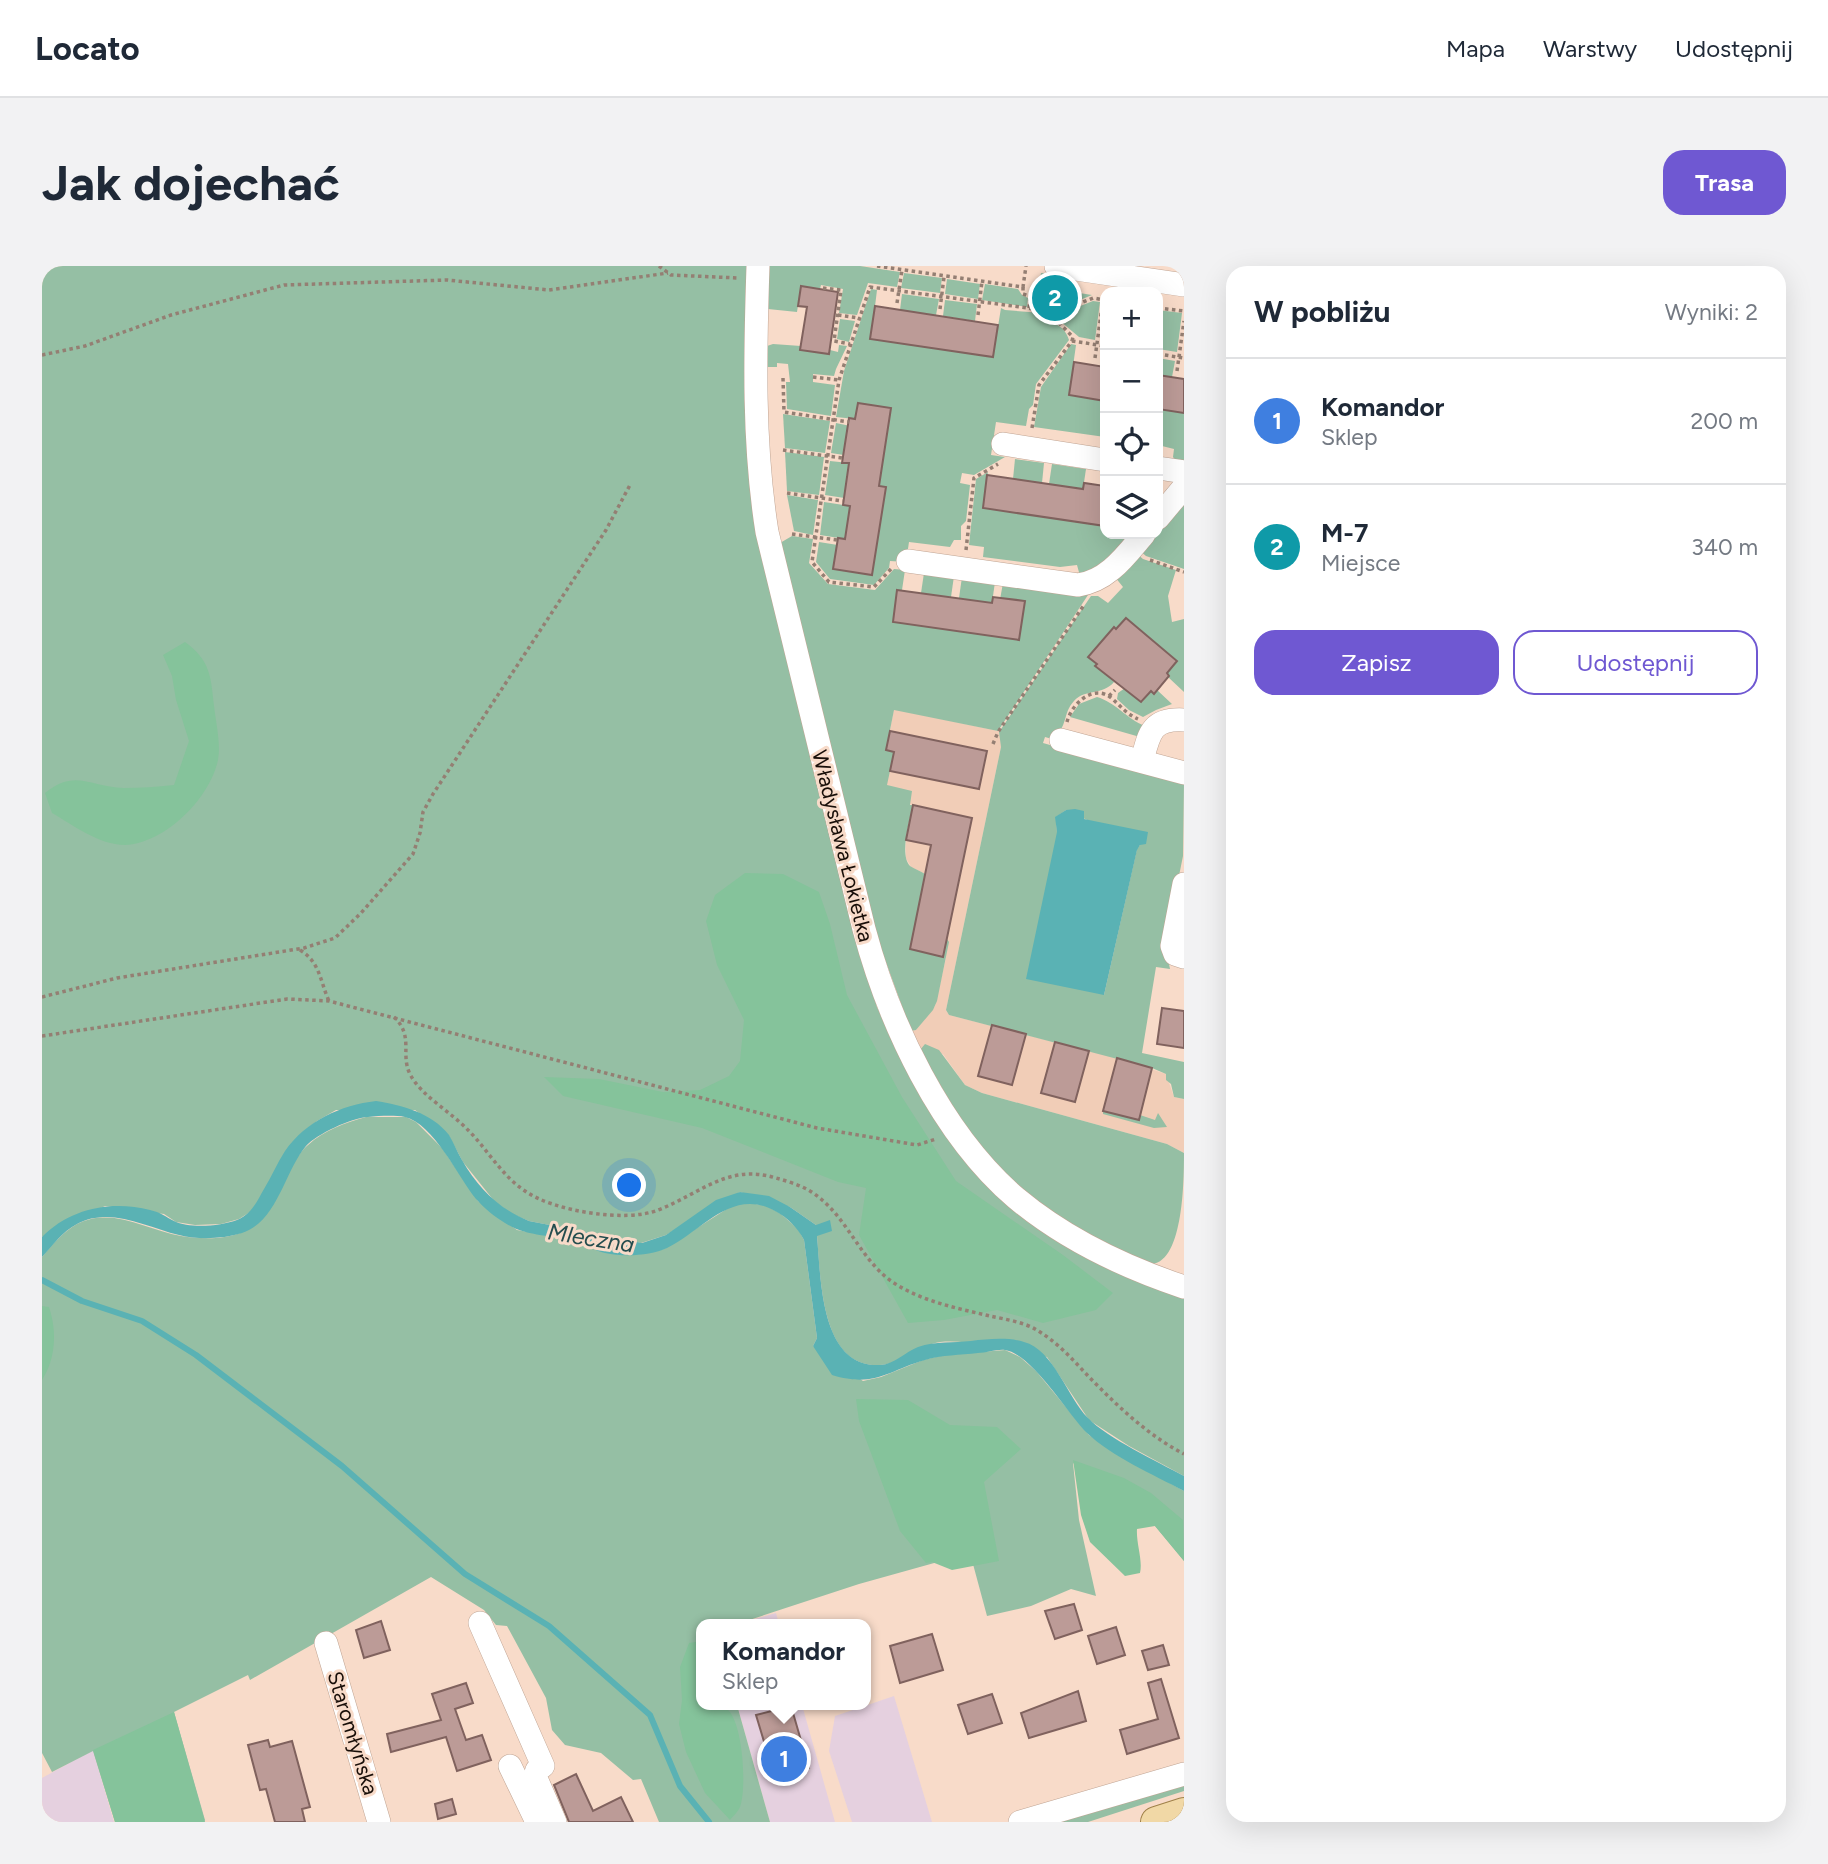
<!DOCTYPE html>
<html lang="pl">
<meta charset="utf-8">
<style>
body{margin:0;font-family:Figtree,sans-serif;background:#f2f2f3;color:#1f2937}
.controls{position:absolute;right:21px;top:21px;display:grid;overflow:hidden;border-radius:14px;box-shadow:0 7px 28px #0002}
.controls button{width:63px;height:63px;display:grid;place-items:center;padding:0;border:0;border-bottom:2px solid #e0e1e3;background:#fff;color:#1f2937;font:35px sans-serif}
.you{position:absolute;left:588px;top:920px;width:24px;height:24px;margin:-18px;border:5px solid #fff;border-radius:50%;background:#1a73e8;box-shadow:0 0 0 10px #1a73e833}
.badge{display:grid;place-items:center;width:46px;height:46px;border-radius:50%;background:#6f58d2;color:#fff;font-size:23px;font-weight:700}
.pin{position:absolute;translate:-50% -50%;border:4px solid #fff;box-shadow:0 2px 7px #0006}
.popup{position:absolute;left:654px;top:1353px;width:175px;height:91px;box-sizing:border-box;display:grid;place-content:center;border-radius:14px;background:#fff;filter:drop-shadow(0 2px 5px #0005);font-size:23px;white-space:nowrap;color:#747a83}
.popup b{font-size:26px;color:#1f2937}
.popup::after{content:'';position:absolute;left:50%;top:100%;margin-left:-14px;border:14px solid transparent;border-top-color:#fff}
.list{margin:0;padding:0;list-style:none}
h2{display:flex;justify-content:space-between;align-items:center;height:91px;margin:0;padding:0 28px;font-size:30px}
h2 small{font-size:23px;font-weight:400;color:#747a83}
.list li{display:grid;grid-template-columns:46px 1fr auto;gap:21px;align-items:center;box-sizing:border-box;height:126px;padding:0 28px;border-top:2px solid #e0e1e3}
.list b{display:block;font-size:26px;white-space:nowrap}
.list p{margin:0;font-size:23px;white-space:nowrap;color:#747a83}
.list em{font-size:23px;font-style:normal;color:#747a83}
.actions{display:flex;gap:14px;padding:21px 28px}
.actions a{flex:1;padding:16px 0;border:2px solid #6f58d2;border-radius:21px;text-align:center;font-size:24px;color:#6f58d2}
.actions .main{background:#6f58d2;color:#fff}
.icon{flex:none;width:38px;height:38px;fill:none;stroke:currentColor;stroke-width:2;stroke-linecap:round;stroke-linejoin:round}
.map{position:relative;flex:none;width:1142px;height:1556px;overflow:hidden;border-radius:21px}
header{display:flex;align-items:center;gap:42px;box-sizing:border-box;height:98px;padding:0 35px;background:#fff;border-bottom:2px solid #e0e1e3}
header strong{font-size:33px}
nav{display:flex;gap:38px;margin-inline-start:auto;font-size:24px}
.intro{display:flex;align-items:center;justify-content:space-between;box-sizing:border-box;height:168px;padding:0 42px}
h1{margin:0;font-size:49px}
.button{padding:18px 32px;border-radius:21px;background:#6f58d2;color:#fff;font-size:24px;font-weight:700}
main{display:flex;gap:42px;padding:0 42px}
aside{flex:1;background:#fff;border-radius:21px;box-shadow:0 7px 28px #0002}
.map>svg:first-child{display:block}
.commercial{fill:#e5d0df}
.built{fill:#f1cdb7}
.green{fill:#95bfa4;fill-rule:evenodd}
.forest{fill:#85c39b}
.water{fill:#5ab2b4}
.lines{fill:none;stroke-linecap:round;stroke-linejoin:round}
.stream{stroke:#5ab2b4;stroke-width:6}
.building{fill:#bc9b97;stroke:#80625e;stroke-width:2}
.minor-casing{stroke:#c0a594;stroke-width:24}
.major-casing{stroke:#9f8048;stroke-width:32}
.path{stroke:#947f73;stroke-width:3.5;stroke-dasharray:3.5 3.5;stroke-linecap:butt}
.minor{stroke:#fff;stroke-width:23}
.major{stroke:#f1d8a6;stroke-width:30}
.labels{text-anchor:middle;dominant-baseline:central;stroke-width:6;stroke-linejoin:round;paint-order:stroke}
.street-label{font-size:21px;fill:#180e08;stroke:#f8dbc9}
.water-label{font-size:23px;font-style:italic;fill:#244d4e;stroke:#f8dbc9}
</style>
<header>
<strong>Locato</strong>
<nav><a>Mapa</a><a>Warstwy</a><a>Udostępnij</a></nav>
</header>
<div class="intro"><h1>Jak dojechać</h1><a class="button">Trasa</a></div>
<main>
<div class="map">
<svg width="1142" height="1556" viewBox="0 0 1142 1556">
<rect width="100%" height="100%" fill="#f8dbc9"/>
<g class="commercial">
<polygon points="734,1347 737,1358 695,1358"/>
<polygon points="852,1430 890,1556 810,1556 787,1485 793,1450"/>
<polygon points="695,1439 760,1439 793,1556 728,1556"/>
<polygon points="51,1484 72,1556 0,1556 0,1512"/>
</g>
<polygon class="built" points="852,443 956,465 958,469 959,481 904,744 907,749 1075,792 1124,808 1132,831 1142,833 1142,887 1125,878 940,827 923,819 901,788 878,784 869,765 874,764 893,740 904,692 868,683 883,608 869,601 864,592 864,574 871,540 845,519 844,484"/>
<g class="green">
<path d="M0 0H706L704 170 712 256 808 651 835 741 851 776 882 832 1059 999 1142 1033V1210L1087 1180 1047 1154 1005 1091C973 1086 931 1073 898 1076 878 1079 860 1098 838 1099 775 1103 779 1002 774 959L748 941 698 926 624 969 599 977 487 955 470 948 453 936 421 896 407 870 373 844H294L275 855 260 867 211 944 197 953 179 958 153 959 134 956 122 948 63 940 0 971Z"/>
<polygon points="726,0 818,0 858,6 855,21 826,17 815,49 797,47 801,23 779,19 778,23 759,20 755,46 726,43"/>
<polygon points="862,7 900,12 898,27 859,22"/>
<polygon points="999,7 1016,9 1014,19 1006,19 1004,37 1019,40 1023,35 1024,11 1033,12 1031,26 1050,29 1014,44 991,41 992,25 996,25"/>
<polygon points="905,13 938,18 936,33 903,28"/>
<polygon points="943,18 976,23 980,29 986,32 985,41 940,34"/>
<path d="M829 23 835 24 829 73 951 91 959 42 963 44 1000 47 999 54C1012 56 1023 60 1027 74L994 118 991 139 987 143 984 160 954 156 949 189 963 191 932 209 920 207 918 217 928 219 924 255 919 260V274H912L908 281 867 276 864 296 848 295 847 302 832 319 788 313 774 296 777 276 802 280 830 309 844 221 837 220 849 142 817 137 813 153 794 151 802 105Z"/>
<polygon points="860,28 897,33 894,49 858,44"/>
<polygon points="903,34 935,38 933,55 901,50"/>
<polygon points="1051,35 1058,36 1053,74 1037,71 1018,55 1018,48"/>
<polygon points="1116,44 1140,47 1135,86 1116,83"/>
<polygon points="798,53 813,55 807,76 795,73"/>
<polygon points="731,78 759,80 759,84 786,88 788,84 796,86 797,79 805,80 794,103 792,110 771,108 771,116 793,119 789,150 745,143 744,116 748,116 746,98 735,97 735,101 724,101 725,80"/>
<polygon points="1029,78 1034,79 1027,129 1063,135 1063,171 992,161 999,121"/>
<polygon points="1116,92 1133,95 1130,111 1116,109"/>
<polygon points="1116,143 1142,147 1142,198 1135,197 1131,191 1132,183 1116,179"/>
<polygon points="741,148 788,155 783,187 743,182"/>
<polygon points="794,157 813,161 808,190 789,187"/>
<polygon points="743,186 782,191 777,229 745,225"/>
<polygon points="973,193 1002,197 1000,217 971,213"/>
<polygon points="788,195 807,197 804,214 811,216 809,233 783,229"/>
<polygon points="1010,198 1044,203 1041,223 1007,218"/>
<polygon points="946,206 941,242 1063,260 1063,268 1091,268 1064,298 1038,310 1035,299 1018,301 941,291 942,281 927,279 934,213"/>
<polygon points="745,229 776,234 771,269 752,265"/>
<polygon points="1142,233 1142,303 1104,290 1097,284 1111,268 1116,268 1116,262"/>
<polygon points="782,236 808,240 803,273 778,269"/>
<path d="M750 270 771 273 767 297 786 318 833 324 852 303 863 304 860 324H855L852 356 977 374 982 335 968 333 966 340 957 339 961 317 1046 329 956 465 852 444 844 484 852 486 845 519 870 525 868 539H871C868 553 857 589 868 600 872 603 879 605 883 608L868 683 901 691 905 673 907 676 895 735 891 744 874 764 869 765 833 666 738 277Z"/>
<path d="M1094 287 1101 293 1134 304 1126 330 1130 356 1142 353V426L1126 411 1125 407 1135 395 1084 352 1075 362H1071L1047 391 1072 416C1060 430 1044 422 1032 435 1020 448 1027 460 1010 473L1003 471 1001 477 1142 517 1141 590 1123 679 1128 703 1114 701 1100 787 1142 796V833L1132 831 1129 818 1124 814V808L1110 802 907 749 904 744 959 481 957 466 1049 330H1056L1066 337 1081 321 1073 311ZM1024 544 1098 579 1095 583 1062 729 1015 566 1014 551Z"/>
<polygon points="882,307 912,310 909,331 879,327"/>
<polygon points="920,311 953,316 950,337 917,332"/>
<polygon points="1083,422 1100,436 1109,425 1115,424 1130,438 1114,444 1101,451 1087,444 1075,433 1076,427"/>
<path d="M1055 431C1073 436 1085 453 1103 460L1098 471 1028 451 1037 438Z"/>
<path d="M883 778 897 784 923 819 940 827 1125 878 1142 887C1142 911 1142 995 1110 998 1050 972 989 940 945 889 919 857 899 820 878 784Z"/>
<polygon points="1061,845 1096,854 1098,849 1113,854 1116,847 1125,861 1112,862 1061,848"/>
<path d="M324 851H364L374 856 400 882 436 935 475 964 535 975 548 982 579 989 599 988 622 983 691 939 708 937 725 940 739 948 756 963 762 974 775 1072 771 1080 821 1115 839 1111 881 1094 902 1089 963 1084 978 1091 994 1105 1047 1169 1070 1185 1142 1225V1295L1113 1260 1031 1197 1037 1254 1054 1330 1029 1323 989 1340 945 1350 928 1287 817 1318 695 1358H660V1439H695L728 1556H617L599 1513 591 1514 559 1487 523 1479 510 1464 504 1432 465 1360 454 1359 442 1344 389 1311 208 1414 206 1409 132 1446 163 1554 162 1556H73L51 1485 10 1506 0 1487V991C11 978 21 966 35 958 70 940 105 964 139 970 158 973 180 974 198 967 213 962 249 893 266 879 282 864 303 857 324 851Z"/>
<polygon points="1142,1516 1142,1525 1046,1556 1011,1556"/>
</g>
<g class="forest">
<path d="M143 376C168 394 169 410 172 440 174 457 179 478 176 494 168 532 124 577 83 579 57 579 31 559 10 547L3 527C33 502 48 521 82 522 98 522 115 521 132 519L147 475 134 434 130 410 121 389Z"/>
<polygon points="703,607 741,608 777,626 788,658 805,729 860,831 914,915 1021,989 1071,1027 1054,1044 1001,1057 955,1044 902,1054 866,1057 817,969 824,922 796,916 660,862 521,830 502,811 557,813 621,826 658,824 687,810 698,795 702,754 675,699 664,655 673,629"/>
<path d="M0 1040 7 1041C15 1065 14 1092 0 1114Z"/>
<polygon points="814,1133 866,1134 908,1159 955,1161 979,1183 942,1216 957,1295 910,1304 890,1296 884,1297 858,1265 817,1155"/>
<path d="M1031 1194 1082 1212 1109 1227 1141 1254 1142 1295 1113 1260 1095 1263C1094 1277 1101 1294 1098 1307L1083 1310 1048 1276 1039 1249Z"/>
<path d="M660 1375V1439C669 1439 679 1437 686 1444 701 1458 705 1522 698 1541 696 1546 691 1550 688 1554L663 1527 644 1486 637 1458 640 1434 638 1401 647 1377Z"/>
<polygon points="132,1446 163,1556 73,1556 51,1484"/>
</g>
<g class="water">
<polygon points="1033,543 1042,545 1042,553 1106,566 1104,578 1098,579 1095,584 1062,729 984,713 1015,566 1013,551 1024,544"/>
<path d="M334 835C360 839 390 847 407 869 412 877 415 886 420 894 436 922 457 943 487 955L600 977 624 969 674 934 698 926 727 930 748 941 774 959 788 954 790 965 775 970C779 1012 778 1102 838 1099 853 1098 863 1086 876 1081 894 1075 911 1077 929 1075 946 1073 966 1071 982 1076 1011 1083 1026 1132 1046 1152 1065 1172 1116 1196 1142 1210V1225C1112 1209 1069 1190 1045 1167 1025 1147 990 1088 963 1084 955 1083 944 1087 936 1087 918 1089 900 1089 883 1094 845 1105 833 1122 790 1109L771 1080 775 1072 762 974C755 961 745 951 733 945 690 921 660 965 625 982 608 990 582 991 563 987 553 985 544 978 534 975 510 969 484 971 463 957 453 951 442 942 434 933 417 912 391 857 363 851 352 849 337 850 326 851 309 852 275 868 264 880 242 906 236 955 200 967 180 973 157 974 137 969 104 961 68 940 35 958 20 966 11 979 0 991V971C28 942 70 934 108 944 118 946 124 951 132 955 148 963 179 960 195 954 210 948 215 935 222 923 230 910 235 897 243 885 264 855 299 839 334 835Z"/>
</g>
<g class="lines">
<polyline class="stream" points="0,1014 40,1035 100,1055 154,1089 300,1200 423,1308 507,1360 608,1449 638,1520 667,1556"/>
</g>
<g class="building">
<polygon points="759,20 796,26 787,88 758,84 765,41 756,40"/>
<polygon points="833,40 956,59 951,91 828,73"/>
<polygon points="1032,96 1063,101 1063,135 1027,129"/>
<polygon points="1116,109 1142,113 1142,147 1116,143"/>
<polygon points="816,137 849,142 837,220 844,221 830,309 791,303 796,272 803,273 808,240 801,239 807,197 800,197 807,152 813,153"/>
<polygon points="945,209 1041,223 1042,217 1063,220 1063,260 941,242"/>
<polygon points="855,324 950,337 951,331 983,335 977,374 851,356"/>
<polygon points="1084,352 1135,395 1125,407 1127,410 1112,428 1109,425 1099,436 1053,400 1055,398 1046,391 1072,361 1074,363"/>
<polygon points="848,465 945,485 937,523 848,505 852,486 844,484"/>
<polygon points="871,539 930,552 901,691 868,683 889,579 864,574"/>
<polygon points="1120,742 1142,745 1142,782 1115,778"/>
<polygon points="950,759 984,768 970,819 936,810"/>
<polygon points="1013,776 1047,785 1033,836 999,827"/>
<polygon points="1075,792 1110,802 1097,854 1061,845"/>
<polygon points="1032,1338 1040,1364 1013,1373 1003,1345"/>
<polygon points="339,1355 348,1384 322,1392 314,1364"/>
<polygon points="1074,1361 1083,1389 1055,1398 1046,1370"/>
<polygon points="890,1368 901,1404 858,1417 848,1380"/>
<polygon points="1121,1379 1127,1399 1106,1404 1100,1385"/>
<polygon points="1119,1413 1137,1472 1085,1488 1078,1464 1116,1453 1106,1417"/>
<polygon points="424,1417 431,1437 413,1443 424,1474 440,1469 449,1494 415,1505 404,1471 349,1486 345,1468 399,1454 390,1428"/>
<polygon points="1036,1425 1044,1455 987,1472 979,1447"/>
<polygon points="950,1428 960,1457 926,1468 916,1439"/>
<polygon points="749,1440 767,1502 750,1513 733,1512 714,1449"/>
<polygon points="226,1474 228,1481 250,1475 268,1541 260,1543 263,1556 233,1556 224,1523 218,1524 206,1479"/>
<polygon points="534,1508 551,1545 579,1531 591,1556 527,1556 512,1519"/>
<polygon points="410,1533 414,1548 396,1553 393,1538"/>
</g>
<g class="lines">
<defs>
<g id="minor">
<path d="M716 0C713 89 711 178 725 266L822 663C847 757 899 868 974 932 1023 973 1082 1001 1142 1021"/>
<polyline points="1014,0 1142,19"/>
<polyline points="961,178 1063,194"/>
<polyline points="1116,202 1142,206"/>
<polyline points="1116,252 1142,221"/>
<path d="M866 295 1036 319C1066 315 1084 289 1102 268"/>
<polyline points="1019,474 1142,507"/>
<path d="M1100 495C1107 468 1109 452 1142 454"/>
<polyline points="1142,618 1130,680 1133,688 1142,691"/>
<polyline points="438,1357 501,1500 495,1504 493,1510 513,1556"/>
<polyline points="284,1377 337,1556"/>
<polyline points="468,1500 495,1556"/>
<polyline points="978,1556 1142,1508"/>
</g>
<polyline id="major" points="1114,1556 1142,1547"/>
</defs>
<use href="#minor" class="minor-casing"/>
<use href="#major" class="major-casing"/>
<g class="path">
<polyline points="617,0 629,9 696,12"/>
<polyline points="835,0 981,21 984,0"/>
<polyline points="981,21 981,28 989,31"/>
<polyline points="781,22 799,24 792,75 808,78"/>
<polyline points="855,37 860,4"/>
<polyline points="987,42 989,25"/>
<polyline points="1116,42 1142,45"/>
<polyline points="898,43 902,11"/>
<polyline points="796,49 817,52"/>
<polyline points="936,49 940,15"/>
<polyline points="1030,75 1031,71 1015,55 1016,46 1051,32 1063,34"/>
<polyline points="1030,75 1063,80"/>
<polyline points="1116,88 1142,92"/>
<polyline points="0,89 43,80 129,49 242,19 405,14 507,24 626,7"/>
<polyline points="1053,92 1061,34"/>
<polyline points="1135,105 1142,55"/>
<polyline points="771,111 797,114"/>
<polyline points="741,112 742,146 807,156"/>
<polyline points="990,162 997,119 1030,75"/>
<polyline points="741,184 800,192"/>
<polyline points="745,227 801,235"/>
<polyline points="750,268 795,274"/>
<polyline points="924,284 932,212 956,198"/>
<polyline points="1108,294 1142,306"/>
<polyline points="849,303 832,321 787,316 770,296 797,114 828,21 1016,46"/>
<polyline points="1067,430 1073,424"/>
<path d="M1025 456C1029 439 1050 418 1068 431 1078 439 1084 448 1096 453"/>
<polyline points="951,478 956,466 1042,339"/>
<path d="M258 684C278 696 278 715 287 735"/>
<polyline points="0,731 75,712 262,682 293,672 319,647 371,588 378,567 381,546 391,528 564,264 588,219"/>
<path d="M352 751C373 771 357 789 369 810 380 830 410 847 426 864 446 884 459 909 483 925 511 945 584 957 616 944 658 928 686 897 734 912 745 915 758 919 768 925 804 947 816 991 849 1015 878 1035 914 1042 948 1050 962 1053 981 1056 993 1063 1021 1079 1037 1102 1059 1123 1084 1148 1111 1172 1142 1188"/>
<polyline points="0,770 245,733 287,735 775,862 875,879 894,873"/>
</g>
<use href="#minor" class="minor"/>
<use href="#major" class="major"/>
</g>
<g class="labels">
<g class="street-label">
<text transform="translate(801 580) rotate(76)">Władysława Łokietka</text>
<text transform="translate(311 1467) rotate(73)">Staromłyńska</text>
</g>
<g class="water-label">
<text transform="translate(549 972) rotate(9)">Mleczna</text>
</g>
</g>
</svg>
<div class="controls">
<button>+</button>
<button>−</button>
<button><svg class="icon" aria-label="locate" viewBox="0 0 24 24"><circle cx="12" cy="12" r="6"/><path d="M12 2v4M12 18v4M2 12h4M18 12h4"/></svg></button>
<button><svg class="icon" aria-label="layers" viewBox="0 0 24 24"><path d="M12 4l9 5-9 5-9-5zM3 14l9 5 9-5"/></svg></button>
</div>
<div class="you"></div>
<div class="pin badge" style="left:742px;top:1493px;background:#3f7fe0">1</div>
<div class="popup"><b>Komandor</b>Sklep</div>
<div class="pin badge" style="left:1013px;top:32px;background:#0f9aa8">2</div>
</div>
<aside>
<h2>W pobliżu<small>Wyniki: 2</small></h2>
<ul class="list">
<li><span class="badge" style="background:#3f7fe0">1</span><div><b>Komandor</b><p>Sklep</p></div><em>200 m</em></li>
<li><span class="badge" style="background:#0f9aa8">2</span><div><b>M-7</b><p>Miejsce</p></div><em>340 m</em></li>
</ul>
<div class="actions"><a class="main">Zapisz</a><a>Udostępnij</a></div>
</aside>
</main>
